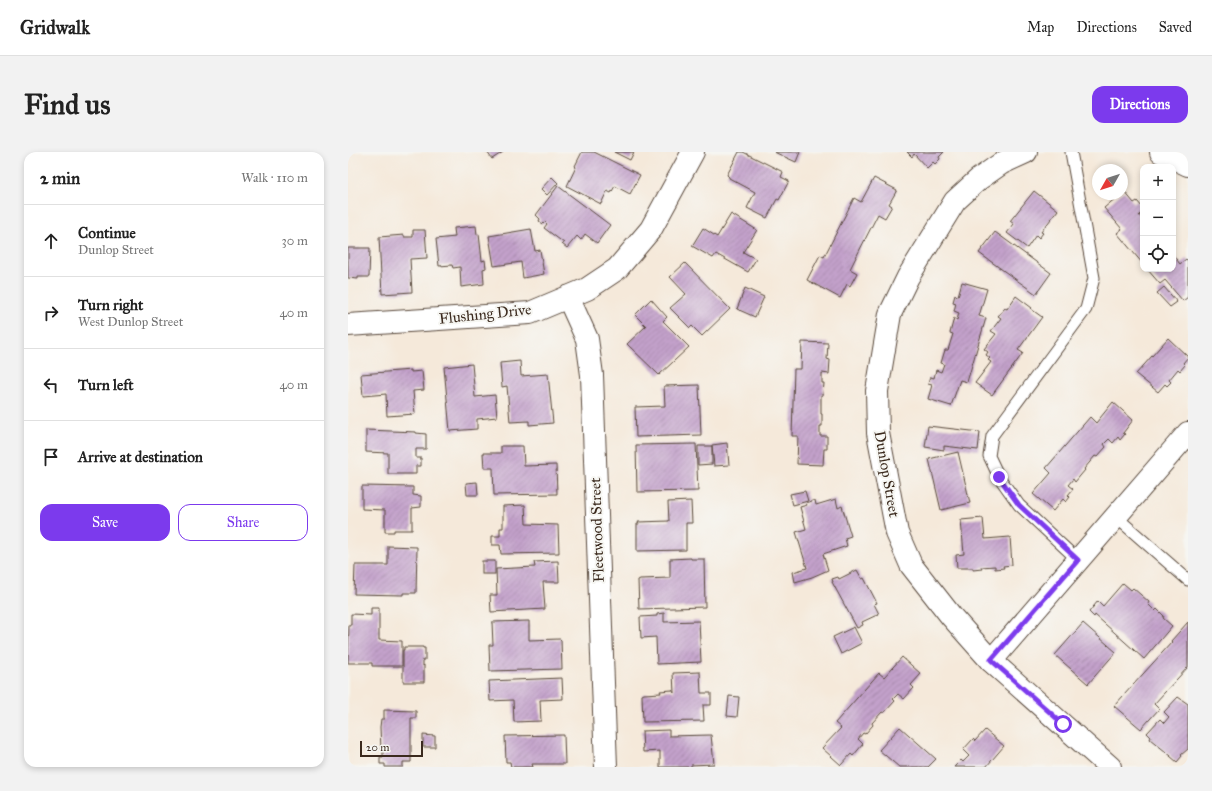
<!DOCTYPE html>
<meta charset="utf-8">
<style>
body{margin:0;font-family:"IM FELL Great Primer",serif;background:#f2f2f2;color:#222}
.controls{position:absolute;right:12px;top:12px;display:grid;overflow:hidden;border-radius:8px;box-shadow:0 2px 6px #0003}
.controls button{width:36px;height:36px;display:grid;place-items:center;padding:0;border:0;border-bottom:1px solid #e0e0e0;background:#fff;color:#222;font:20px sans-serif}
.compass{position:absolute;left:744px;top:12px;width:36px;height:36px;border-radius:50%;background:#fff;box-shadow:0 2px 6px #0003;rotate:231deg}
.scale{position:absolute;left:12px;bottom:10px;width:63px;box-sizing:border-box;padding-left:4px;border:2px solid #3b2a1e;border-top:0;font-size:11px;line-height:14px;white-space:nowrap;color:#3b2a1e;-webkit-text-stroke:3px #f6f6f2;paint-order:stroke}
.stop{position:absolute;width:12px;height:12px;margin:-9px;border:3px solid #7c3aed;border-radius:50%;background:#fff}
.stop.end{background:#7c3aed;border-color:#fff;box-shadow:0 1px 4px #0008}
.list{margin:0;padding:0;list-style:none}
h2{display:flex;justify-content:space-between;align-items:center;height:52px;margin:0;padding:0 16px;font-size:17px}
h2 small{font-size:13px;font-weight:400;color:#767676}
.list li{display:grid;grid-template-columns:26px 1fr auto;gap:12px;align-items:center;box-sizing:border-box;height:72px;padding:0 16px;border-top:1px solid #e0e0e0}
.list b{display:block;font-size:15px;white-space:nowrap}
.list p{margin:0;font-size:13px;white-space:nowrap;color:#767676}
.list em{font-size:13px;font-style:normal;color:#767676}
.actions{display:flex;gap:8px;padding:12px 16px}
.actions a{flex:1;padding:9px 0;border:1px solid #7c3aed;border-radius:12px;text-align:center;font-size:14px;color:#7c3aed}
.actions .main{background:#7c3aed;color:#fff}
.icon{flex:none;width:22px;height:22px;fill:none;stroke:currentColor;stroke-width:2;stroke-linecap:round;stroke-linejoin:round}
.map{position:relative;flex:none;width:840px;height:615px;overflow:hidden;border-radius:12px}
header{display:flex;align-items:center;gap:24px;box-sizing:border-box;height:56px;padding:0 20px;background:#fff;border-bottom:1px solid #e0e0e0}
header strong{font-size:19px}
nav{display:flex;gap:22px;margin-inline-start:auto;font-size:14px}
.intro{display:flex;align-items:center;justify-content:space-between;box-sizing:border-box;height:96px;padding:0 24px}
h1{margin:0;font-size:28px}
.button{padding:10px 18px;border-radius:12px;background:#7c3aed;color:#fff;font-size:14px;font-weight:700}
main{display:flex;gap:24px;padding:0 24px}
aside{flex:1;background:#fff;border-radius:12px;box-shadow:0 2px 6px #0003}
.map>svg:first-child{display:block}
.building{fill:url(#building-hatch)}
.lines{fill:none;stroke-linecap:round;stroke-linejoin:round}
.lane-casing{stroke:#57473a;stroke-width:13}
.street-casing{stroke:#57473a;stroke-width:24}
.lane{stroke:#fff;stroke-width:11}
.street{stroke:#fff;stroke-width:22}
.route{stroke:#7c3aed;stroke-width:5}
.labels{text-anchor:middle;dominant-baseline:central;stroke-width:4;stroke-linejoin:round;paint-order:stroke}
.street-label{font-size:15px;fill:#3b2a1e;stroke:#f6f6f2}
</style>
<header>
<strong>Gridwalk</strong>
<nav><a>Map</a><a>Directions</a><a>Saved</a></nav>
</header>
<div class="intro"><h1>Find us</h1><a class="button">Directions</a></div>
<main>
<aside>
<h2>2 min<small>Walk · 110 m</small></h2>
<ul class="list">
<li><svg class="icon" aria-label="ahead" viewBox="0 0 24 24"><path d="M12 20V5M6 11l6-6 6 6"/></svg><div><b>Continue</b><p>Dunlop Street</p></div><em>30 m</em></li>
<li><svg class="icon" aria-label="right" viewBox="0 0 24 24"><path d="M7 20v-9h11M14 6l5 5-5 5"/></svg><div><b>Turn right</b><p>West Dunlop Street</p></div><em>40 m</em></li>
<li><svg class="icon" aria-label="left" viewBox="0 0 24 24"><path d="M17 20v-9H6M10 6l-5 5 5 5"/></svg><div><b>Turn left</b></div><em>40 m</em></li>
<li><svg class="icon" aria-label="arrive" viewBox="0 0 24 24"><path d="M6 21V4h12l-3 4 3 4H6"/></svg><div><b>Arrive at destination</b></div></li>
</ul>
<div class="actions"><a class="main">Save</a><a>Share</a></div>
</aside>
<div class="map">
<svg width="840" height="615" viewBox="0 0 840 615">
<defs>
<pattern id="building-hatch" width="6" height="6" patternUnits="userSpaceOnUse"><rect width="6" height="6" fill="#c3a1cb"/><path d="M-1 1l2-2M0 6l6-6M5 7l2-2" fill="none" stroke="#a083a4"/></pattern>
</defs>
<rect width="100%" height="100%" fill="#f6f6f2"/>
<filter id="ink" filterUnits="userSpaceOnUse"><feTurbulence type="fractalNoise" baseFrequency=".025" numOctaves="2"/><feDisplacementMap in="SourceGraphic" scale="8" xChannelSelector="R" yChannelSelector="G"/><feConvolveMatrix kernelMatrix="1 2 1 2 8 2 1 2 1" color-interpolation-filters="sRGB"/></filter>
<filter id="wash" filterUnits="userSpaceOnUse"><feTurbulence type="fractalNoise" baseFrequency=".012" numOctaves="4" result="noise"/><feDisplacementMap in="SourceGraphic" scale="16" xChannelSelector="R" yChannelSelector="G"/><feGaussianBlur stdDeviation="0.9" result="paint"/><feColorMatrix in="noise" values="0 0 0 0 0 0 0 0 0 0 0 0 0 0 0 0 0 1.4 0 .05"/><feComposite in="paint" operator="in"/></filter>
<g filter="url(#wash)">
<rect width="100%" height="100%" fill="#f5e9da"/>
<g id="blocks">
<g class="building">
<polygon points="139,0 155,0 144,7"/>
<polygon points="234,0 246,0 292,23 282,42 267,34 263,41 259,39 253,52 219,34 228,15 227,14"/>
<polygon points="266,0 286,0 282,8"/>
<polygon points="391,0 395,0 435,20 433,25 441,29 431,48 429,47 419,66 399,56 407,40 381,26 381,25 379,23"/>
<polygon points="426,0 452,0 448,10"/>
<polygon points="559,0 596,0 591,5 592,7 587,12 585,10 579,16 566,2 564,5"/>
<polygon points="204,25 210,31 199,43 193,37"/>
<polygon points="526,26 549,38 541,52 544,54 537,66 530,62 502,117 509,121 502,134 499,132 492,146 459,128 472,103 476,105 506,46 513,50"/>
<polygon points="210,34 262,73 249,91 237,82 233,88 229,84 219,96 214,92 216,91 196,76 199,72 197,70 195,72 191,69 192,67 188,63"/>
<polygon points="686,39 710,58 693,80 695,81 691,86 688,83 679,96 659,81 666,72 662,69"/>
<polygon points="776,39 786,51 789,49 795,56 795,60 791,63 795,68 795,112 769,81 774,77 756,56"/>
<polygon points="383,62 409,78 395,100 408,107 400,120 368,102 365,106 344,94 355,76 369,85"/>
<polygon points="128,74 129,83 131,82 134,109 137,108 138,116 135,117 136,132 113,135 112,115 105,116 104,113 91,114 88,87 107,85 106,76"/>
<polygon points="183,77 187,99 192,98 196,122 175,126 173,110 146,114 141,84"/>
<polygon points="65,78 77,78 79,106 62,107 64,140 34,142 31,85 56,83 56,85 65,85"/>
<polygon points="647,80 703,121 688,142 631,101"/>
<polygon points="0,96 22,96 21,125 10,125 10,127 0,126"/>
<polygon points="825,103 832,112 838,107 840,109 840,145 835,149 817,128 812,132 799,117 825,117"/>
<polygon points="337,111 382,157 354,184 344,174 342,176 322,156 338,142 322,125"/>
<polygon points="614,130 639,137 631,164 638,166 619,230 612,228 603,254 580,247 584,233 580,232 582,225 586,226 588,218 593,220 596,212 593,211 597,198 600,198 605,182 602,181 606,166 609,168 611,161 606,159 608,151 605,150 607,143 610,144"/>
<polygon points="816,135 829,150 822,155 809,141"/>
<polygon points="397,136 416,145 407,165 389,157"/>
<polygon points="668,144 684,156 683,157 694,165 670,198 675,201 644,243 627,231 643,210 640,208 642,206 638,203 640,200 636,197 648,182 643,179 653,166 650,164 657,156 659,157"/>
<polygon points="303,147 319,165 315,169 341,195 311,223 279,192 298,174 287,163"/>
<polygon points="820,186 840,205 835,211 837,213 832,219 830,217 821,228 823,230 819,234 817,232 810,240 788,222"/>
<polygon points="454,190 480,191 479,207 482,208 481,222 474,221 474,231 476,231 475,243 473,243 473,262 474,262 474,274 472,274 472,284 479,284 479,297 476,297 475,313 449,312 450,284 444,284 446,217 453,217"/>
<polygon points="172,209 173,224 200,222 205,271 181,273 181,269 162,270 159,234 154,235 152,211"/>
<polygon points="124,212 127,245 147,243 149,265 129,267 129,277 102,279 96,215"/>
<polygon points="63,218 63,220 74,219 76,238 65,239 67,262 39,264 38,242 15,244 13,222"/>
<polygon points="351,233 353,283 288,285 287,255 317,254 316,234"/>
<polygon points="765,250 785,268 775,281 777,282 772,288 770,285 765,291 761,287 756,292 758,295 749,305 747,304 736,317 737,318 727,330 725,327 720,333 725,337 720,343 722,345 718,350 715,347 705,359 685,342 703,321 698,316 742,265 748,271"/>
<polygon points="580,274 632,280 630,298 596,294 596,298 577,295"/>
<polygon points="18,278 68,280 68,281 78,282 78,297 68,297 68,306 73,306 73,314 68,314 68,322 40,322 40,301 18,300"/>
<polygon points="379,291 381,313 366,314 364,293"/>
<polygon points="348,292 350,339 289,340 288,293"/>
<polygon points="153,294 175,294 176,314 208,313 209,342 146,343 145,316 136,316 135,301 153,301"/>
<polygon points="350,294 364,294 364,312 350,313"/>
<polygon points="610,300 622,351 593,358 581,307"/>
<polygon points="129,330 130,343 119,343 118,331"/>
<polygon points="14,334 65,335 65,343 73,344 73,355 64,356 64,378 46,378 46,380 37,380 37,358 14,357"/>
<polygon points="457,339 460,349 445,353 442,342"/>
<polygon points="488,347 490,356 494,354 503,384 497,386 499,394 475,402 480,418 464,425 447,430 445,420 459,416 448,380 458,377 452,355 459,353 458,351 467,348 468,353"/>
<polygon points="343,349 344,371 338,371 338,398 289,399 289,372 291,372 290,370 321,369 320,350"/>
<polygon points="177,353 178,372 210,373 211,401 153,402 152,393 144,393 144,384 152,384 152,376 155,376 155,354"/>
<polygon points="635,366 637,387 662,385 664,413 655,414 656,416 647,417 647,414 633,415 634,417 625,418 625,416 609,416 608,403 616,402 613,368"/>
<polygon points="40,394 69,395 68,441 55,441 55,443 6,442 7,413 40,413"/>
<polygon points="343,406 343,407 356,407 357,455 291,457 290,428 292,427 322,426 322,407"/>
<rect x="134" y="409" width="13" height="13"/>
<polygon points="210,409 211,430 195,430 197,457 143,460 142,443 149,443 148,417 187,415 186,410"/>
<polygon points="509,418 514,427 516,426 529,451 526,452 531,462 514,470 515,473 509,476 484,430 485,430 484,427 490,425 491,427"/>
<polygon points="775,431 783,438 785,436 801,450 800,452 807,459 809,457 816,464 815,466 824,474 796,507 747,463 746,465 741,460 750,449 755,454"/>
<polygon points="23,456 31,456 31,488 54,489 54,514 24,514 24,511 0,511 1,473 3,473 3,462 23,463"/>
<polygon points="316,461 316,470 351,469 353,510 309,512 308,485 293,486 292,465 309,464 309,462"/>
<polygon points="181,469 181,488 212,487 213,488 214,517 142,519 141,493 145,493 144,470"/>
<polygon points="840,470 840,515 806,552 811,557 793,577 766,554 824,490 823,489"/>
<polygon points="735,471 768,500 740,532 707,503"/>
<polygon points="506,475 514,491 493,502 485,485"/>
<polygon points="56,495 75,495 75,496 77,496 77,508 75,508 75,514 76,513 76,530 55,530 55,498 56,498"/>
<polygon points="554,505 573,522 563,533 566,536 556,547 550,542 545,547 547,549 536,561 534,560 524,571 525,573 517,582 515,581 510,587 515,592 505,604 503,602 493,613 474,596 493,576 487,571 531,521 536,525"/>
<polygon points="352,520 353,541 363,541 363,553 355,553 356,569 295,570 294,543 296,542 313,541 312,539 324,538 326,541 325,521"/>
<polygon points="214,526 215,547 192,548 193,569 166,570 165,548 142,549 141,529"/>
<polygon points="381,544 391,545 389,565 379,564"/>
<polygon points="830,545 840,552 840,597 833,603 834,604 829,610 822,604 823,604 802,587 803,585 799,581 812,567 816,571 821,565 816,560"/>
<polygon points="36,558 68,559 68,566 63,566 63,610 55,610 55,615 37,615 37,612 32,612 32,605 35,605 35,598 33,598 32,575 33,567 36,567"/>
<polygon points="552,575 588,607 580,615 551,615 531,598"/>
<polygon points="321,578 321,584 363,583 366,612 343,613 343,615 312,615 312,599 295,600 294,579"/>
<polygon points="637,578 656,594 638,615 606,615 613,608 615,610 621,604 615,598 625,587 627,589"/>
<polygon points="75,583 87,584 87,595 75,595"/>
<polygon points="216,583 217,612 184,612 185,615 163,615 162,610 158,610 157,584"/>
</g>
</g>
</g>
<g filter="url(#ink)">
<use href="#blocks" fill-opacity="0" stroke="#57473a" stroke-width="1"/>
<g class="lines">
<defs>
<g id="lane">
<polyline points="723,0 746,126 738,157 644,284 641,304 651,325 671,353 730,408"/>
<polyline points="767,364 840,428"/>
</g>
<g id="street">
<polyline points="678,0 654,11 631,27 607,49 560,125 542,162 529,239 530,281 549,381 563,413 603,464 643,509 762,615"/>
<polyline points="813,0 840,13"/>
<polyline points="220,145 239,187 244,223 258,615"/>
<polyline points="0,173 182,161 239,137 269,117 303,77 345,0"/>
<polyline points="643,509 840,281"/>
</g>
</defs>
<use href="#lane" class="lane-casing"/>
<use href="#street" class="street-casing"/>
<use href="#lane" class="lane"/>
<use href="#street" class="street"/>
</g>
</g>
<g class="lines" filter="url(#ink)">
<polyline class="route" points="651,325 671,353 730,408 643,508 715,572"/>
</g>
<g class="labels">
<g class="street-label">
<text transform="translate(137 162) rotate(-6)">Flushing Drive</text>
<text transform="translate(539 322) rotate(80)">Dunlop Street</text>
<text transform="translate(249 378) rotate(-92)">Fleetwood Street</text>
</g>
</g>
</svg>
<div class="controls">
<button>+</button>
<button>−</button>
<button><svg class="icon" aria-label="locate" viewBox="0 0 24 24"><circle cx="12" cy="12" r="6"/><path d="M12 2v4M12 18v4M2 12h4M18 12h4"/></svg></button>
</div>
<svg class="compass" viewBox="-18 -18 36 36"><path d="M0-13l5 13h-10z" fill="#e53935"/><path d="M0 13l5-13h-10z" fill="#767676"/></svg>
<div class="scale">20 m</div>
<div class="stop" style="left:715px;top:572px"></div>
<div class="stop end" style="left:651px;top:325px"></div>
</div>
</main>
